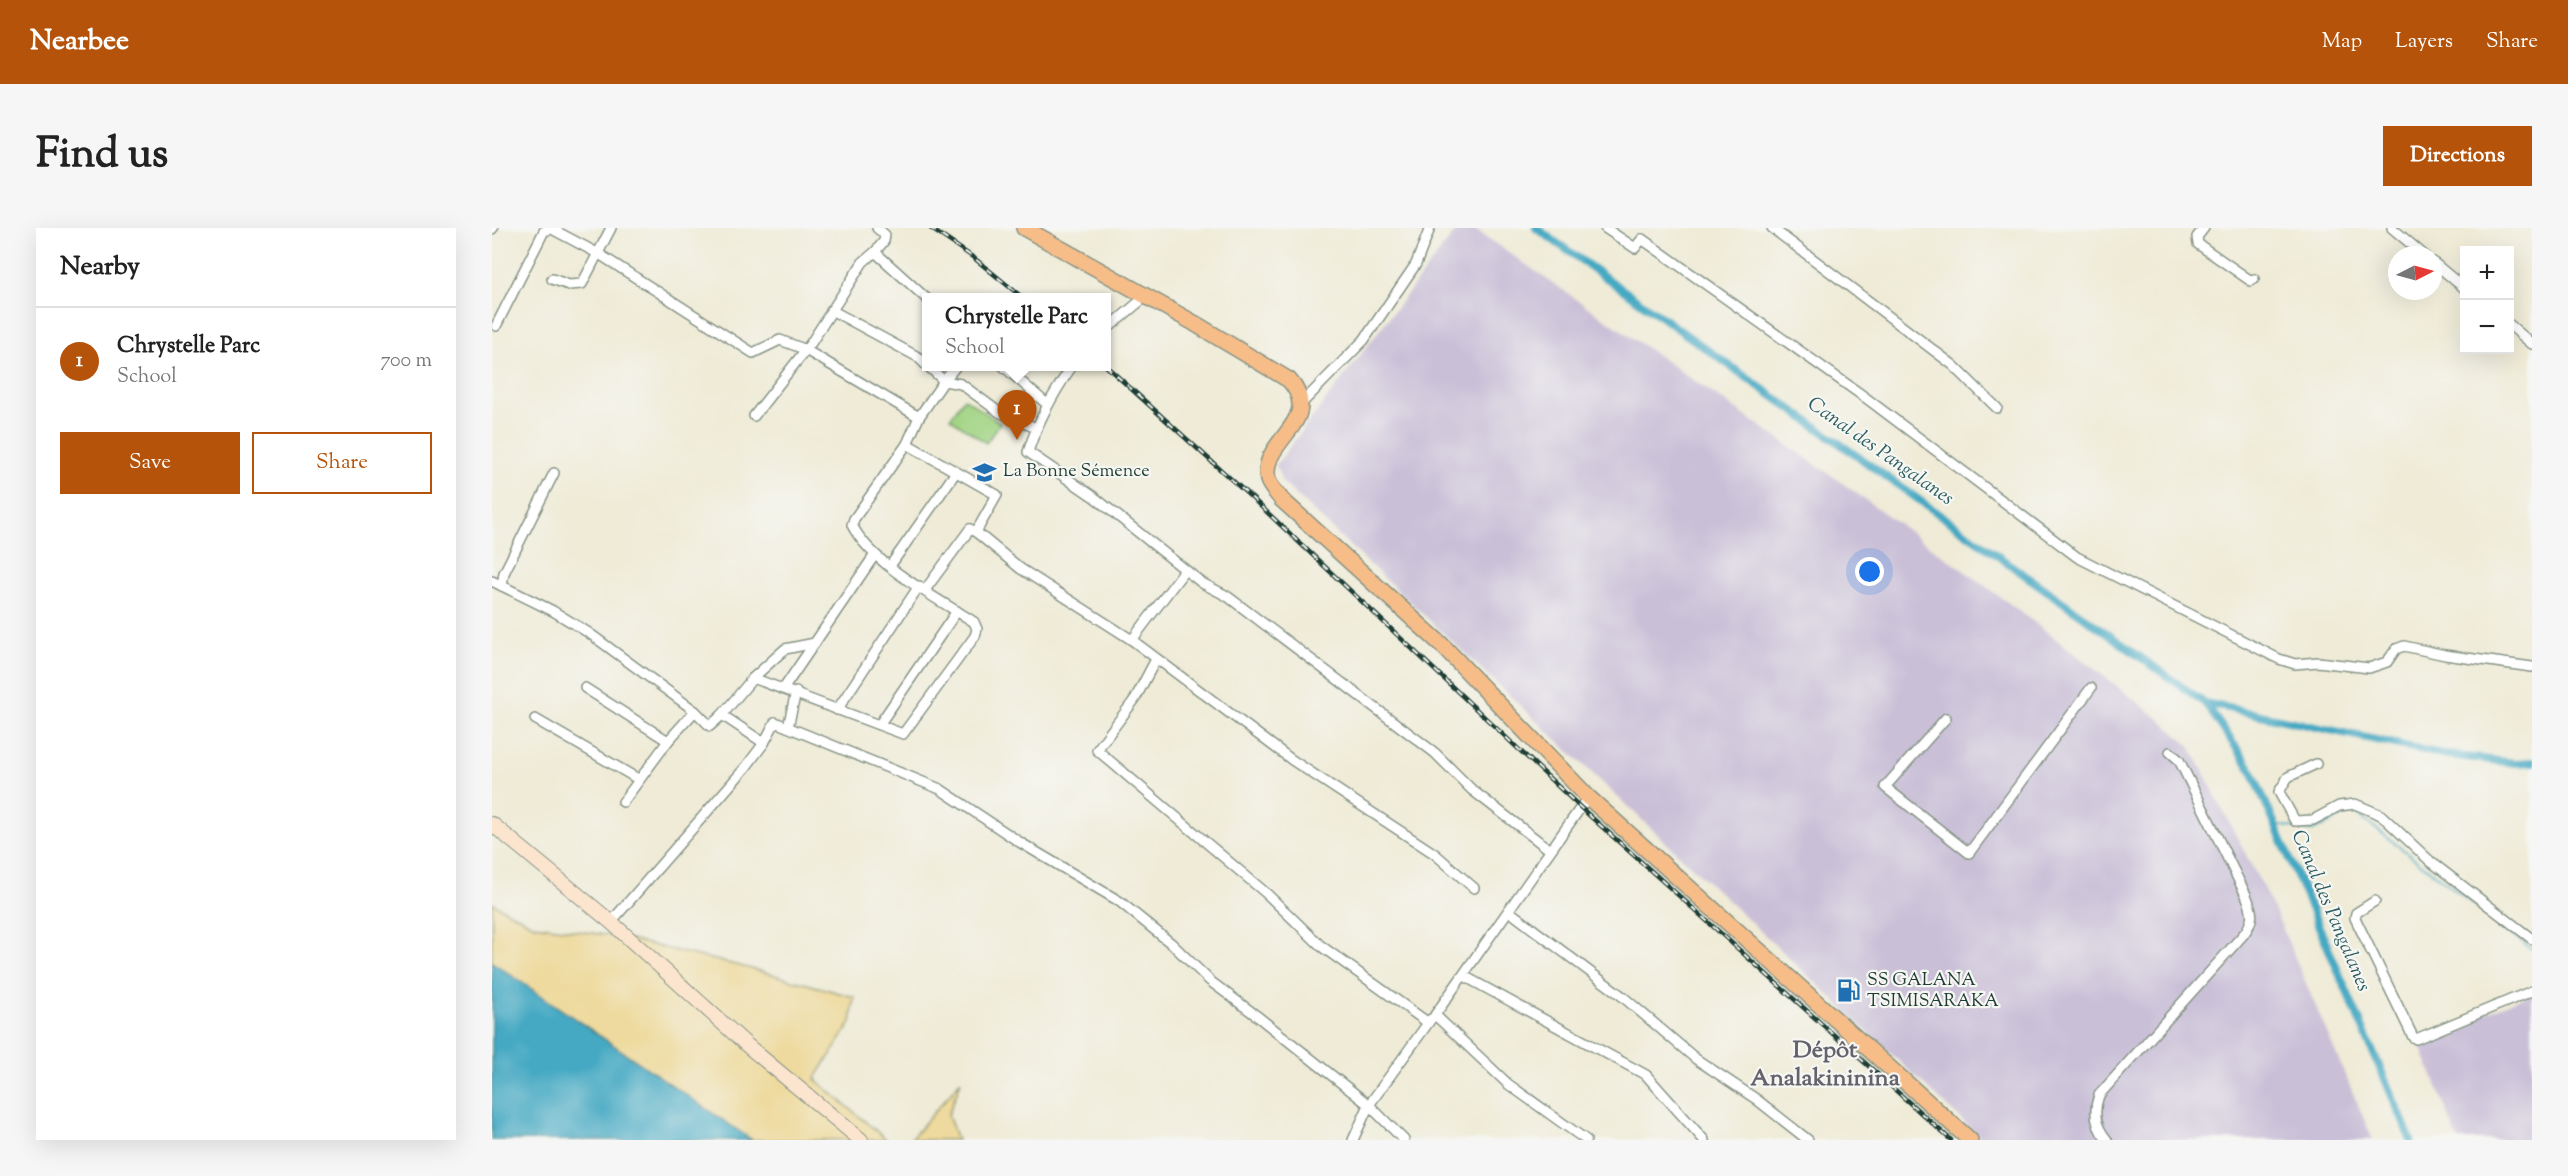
<!DOCTYPE html>
<meta charset="utf-8">
<style>
body{margin:0;font-family:"Sorts Mill Goudy",serif;background:#f6f6f6;color:#222}
.controls{position:absolute;right:18px;top:18px;display:grid;overflow:hidden;border-radius:0px;box-shadow:0 6px 24px #0002}
.controls button{width:54px;height:54px;display:grid;place-items:center;padding:0;border:0;border-bottom:2px solid #e0e0e0;background:#fff;color:#222;font:30px sans-serif}
.compass{position:absolute;left:1896px;top:18px;width:54px;height:54px;border-radius:50%;background:#fff;box-shadow:0 6px 24px #0002;rotate:84deg}
.you{position:absolute;left:1378px;top:344px;width:21px;height:21px;margin:-15px;border:4px solid #fff;border-radius:50%;background:#1a73e8;box-shadow:0 0 0 9px #1a73e833}
.badge{display:grid;place-items:center;width:39px;height:39px;border-radius:50%;background:#b45309;color:#fff;font-size:20px;font-weight:700}
.pin{position:absolute;translate:-50% -50px;filter:drop-shadow(0 2px 3px #0008)}
.pin::after{content:'';position:absolute;top:32px;width:21px;height:18px;background:inherit;clip-path:polygon(0 0,100% 0,50% 100%)}
.popup{position:absolute;left:430px;top:65px;width:189px;height:78px;box-sizing:border-box;display:grid;place-content:center;border-radius:0px;background:#fff;filter:drop-shadow(0 2px 4px #0005);font-size:20px;white-space:nowrap;color:#767676}
.popup b{font-size:22px;color:#222}
.popup::after{content:'';position:absolute;left:50%;top:100%;margin-left:-12px;border:12px solid transparent;border-top-color:#fff}
.list{margin:0;padding:0;list-style:none}
h2{display:flex;justify-content:space-between;align-items:center;height:78px;margin:0;padding:0 24px;font-size:26px}
h2 small{font-size:20px;font-weight:400;color:#767676}
.list li{display:grid;grid-template-columns:39px 1fr auto;gap:18px;align-items:center;box-sizing:border-box;height:108px;padding:0 24px;border-top:2px solid #e0e0e0}
.list b{display:block;font-size:22px;white-space:nowrap}
.list p{margin:0;font-size:20px;white-space:nowrap;color:#767676}
.list em{font-size:20px;font-style:normal;color:#767676}
.actions{display:flex;gap:12px;padding:18px 24px}
.actions a{flex:1;padding:14px 0;border:2px solid #b45309;border-radius:0px;text-align:center;font-size:21px;color:#b45309}
.actions .main{background:#b45309;color:#fff}
.map{position:relative;flex:none;width:2040px;height:912px;overflow:hidden;border-radius:0px}
header{display:flex;align-items:center;gap:36px;box-sizing:border-box;height:84px;padding:0 30px;background:#b45309;color:#fff}
header strong{font-size:28px}
nav{display:flex;gap:33px;margin-inline-start:auto;font-size:21px}
.intro{display:flex;align-items:center;justify-content:space-between;box-sizing:border-box;height:144px;padding:0 36px}
h1{margin:0;font-size:42px}
.button{padding:15px 27px;border-radius:0px;background:#b45309;color:#fff;font-size:21px;font-weight:700}
main{display:flex;gap:36px;padding:0 36px}
aside{flex:1;background:#fff;border-radius:0px;box-shadow:0 6px 24px #0002}
.map>svg:first-child{display:block}
.industrial{fill:#c9bfd7}
.green{fill:#a2d484;stroke:#60885c;stroke-width:1.5}
.sand{fill:#eeda9e;stroke:#868c69;stroke-width:1.5}
.water{fill:#44a9c3;stroke:#32737c;stroke-width:1.5}
.lines{fill:none;stroke-linecap:round;stroke-linejoin:round}
.stream{stroke:#44a9c3;stroke-width:2}
.canal{stroke:#44a9c3;stroke-width:8}
.street-casing{stroke:#879486;stroke-width:12}
.secondary-casing{stroke:#879486;stroke-width:16}
.primary-casing{stroke:#879486;stroke-width:18}
.street{stroke:#fff;stroke-width:9}
.secondary{stroke:#fce5cf;stroke-width:14}
.primary{stroke:#f7bd88;stroke-width:15}
.rail-casing{stroke:#1f3d34;stroke-width:4.5}
.rail{stroke:#f6f6f2;stroke-width:2;stroke-dasharray:7;stroke-linecap:butt}
.labels{text-anchor:middle;dominant-baseline:central;stroke-width:4.5;stroke-linejoin:round;paint-order:stroke}
.poi-label{font-size:18px;fill:#1f3d34;stroke:#f6f6f2;text-anchor:start}
.water-label{font-size:20px;font-style:italic;fill:#2a5d5f;stroke:#f6f6f2}
.district-label{font-size:24px;font-weight:bold;fill:#64626d;stroke:#f6f6f2}
</style>
<header>
<strong>Nearbee</strong>
<nav><a>Map</a><a>Layers</a><a>Share</a></nav>
</header>
<div class="intro"><h1>Find us</h1><a class="button">Directions</a></div>
<main>
<aside>
<h2>Nearby<small></small></h2>
<ul class="list">
<li><span class="badge">1</span><div><b>Chrystelle Parc</b><p>School</p></div><em>700 m</em></li>
</ul>
<div class="actions"><a class="main">Save</a><a>Share</a></div>
</aside>
<div class="map">
<svg width="2040" height="912" viewBox="0 0 2040 912">
<rect width="100%" height="100%" fill="#f6f6f2"/>
<filter id="ink" filterUnits="userSpaceOnUse"><feTurbulence type="fractalNoise" baseFrequency=".0167" numOctaves="2"/><feDisplacementMap in="SourceGraphic" scale="12" xChannelSelector="R" yChannelSelector="G"/><feConvolveMatrix kernelMatrix="1 2 1 2 8 2 1 2 1" color-interpolation-filters="sRGB"/></filter>
<filter id="wash" filterUnits="userSpaceOnUse"><feTurbulence type="fractalNoise" baseFrequency=".008" numOctaves="4" result="noise"/><feDisplacementMap in="SourceGraphic" scale="24" xChannelSelector="R" yChannelSelector="G"/><feGaussianBlur stdDeviation="1.35" result="paint"/><feColorMatrix in="noise" values="0 0 0 0 0 0 0 0 0 0 0 0 0 0 0 0 0 1.4 0 .05"/><feComposite in="paint" operator="in"/></filter>
<g filter="url(#wash)">
<rect width="100%" height="100%" fill="#efebd7"/>
<g class="industrial">
<polygon points="966,0 981,0 1342,249 1525,381 1665,489 1698,518 1783,683 1881,912 1491,912 790,254 784,237"/>
<polygon points="2040,765 2040,912 1966,912 1927,813"/>
</g>
<polygon class="green" points="472,170 508,195 494,215 458,190"/>
<g class="sand">
<polygon points="0,675 42,697 121,708 169,719 268,743 362,769 359,795 323,851 395,912 260,912 0,734"/>
<polygon points="469,853 456,887 465,912 418,912"/>
</g>
<polygon class="water" points="0,734 260,912 0,912"/>
<g class="lines">
<polyline class="stream" points="1781,596 1820,603 1861,583 2040,721"/>
<g class="canal">
<polyline points="1044,0 1713,475 1759,541 1919,912"/>
<polyline points="1713,475 1949,526 2023,535 2040,534"/>
</g>
</g>
</g>
<g filter="url(#ink)">
<g class="lines">
<defs>
<g id="street">
<polyline points="1113,0 1143,20 1150,11 1374,170 1585,329 1787,431 1803,436 1826,434 1877,440 1895,434 1904,421 1912,418 1953,427 2040,439"/>
<polyline points="1280,0 1461,137 1505,180"/>
<polyline points="1712,0 1705,9 1706,16 1759,53 1762,51"/>
<polyline points="1900,0 1932,27"/>
<polyline points="0,1 1,0"/>
<polyline points="383,24 392,13 393,7 385,0"/>
<polyline points="1941,34 1972,60"/>
<polyline points="60,51 77,57 90,56 119,0"/>
<polyline points="339,82 426,129 435,138"/>
<polyline points="2018,97 2040,116"/>
<polyline points="4,98 52,3 60,1 107,26 261,125 288,112 312,121 427,189"/>
<polyline points="615,101 653,69"/>
<polyline points="436,138 452,153 464,138"/>
<polyline points="511,138 556,177"/>
<path d="M580 138C561 166 546 192 536 224L602 269 710 355 735 368 943 525 980 562 1058 622"/>
<polyline points="809,176 872,112 924,36 938,0"/>
<polyline points="262,188 319,115 371,34 383,24 435,71"/>
<polyline points="415,216 505,267 484,304"/>
<polyline points="398,338 464,244"/>
<polyline points="0,353 61,383 97,405 203,483 218,498 230,487 272,515 283,494 448,561 529,615 627,673 680,716 718,753 765,788 877,877 861,912"/>
<polyline points="10,358 12,345 62,245"/>
<polyline points="433,362 478,301 484,304 529,341 640,412 800,532 943,626 982,660"/>
<polyline points="640,412 693,342"/>
<polyline points="664,431 643,471 605,522 775,666 829,718 935,794"/>
<path d="M261 450 411 506 483 408 485 401 482 394C445 370 380 337 360 297L362 291 415 216 427 189 452 153 469 156 507 184 544 200"/>
<polyline points="93,460 176,513"/>
<polyline points="292,460 382,328"/>
<polyline points="345,482 427,358"/>
<polyline points="230,487 261,450 293,421 323,415"/>
<polyline points="1454,490 1393,559 1477,625 1599,460"/>
<polyline points="43,491 146,551"/>
<polyline points="387,497 465,383"/>
<polyline points="296,499 304,464"/>
<polyline points="1824,536 1796,549 1787,564 1803,593 1821,592 1847,578 1863,576 1889,587 1938,633 2040,711"/>
<polyline points="131,574 176,513 203,483"/>
<polyline points="1883,673 1864,685 1863,690 1921,809 1924,811 2040,763"/>
<polyline points="1017,683 1130,768 1204,831 1264,871 1316,912"/>
<polyline points="119,694 254,539 272,515"/>
<polyline points="972,748 1154,847 1212,912"/>
<polyline points="912,912 877,877 939,791"/>
<polyline points="1094,912 1016,856 943,787 1096,569"/>
<path d="M1615 912C1603 898 1601 884 1607 867L1751 707C1763 692 1761 684 1754 667L1687 532 1678 524"/>
</g>
<polyline id="secondary" points="0,596 119,694 257,819 369,912"/>
<path id="primary" d="M532 0 702 95 797 152C834 194 766 212 776 252 778 259 785 265 789 271L951 418 1096 569 1478 912"/>
</defs>
<use href="#street" class="street-casing"/>
<use href="#secondary" class="secondary-casing"/>
<use href="#primary" class="primary-casing"/>
<use href="#street" class="street"/>
<use href="#secondary" class="secondary"/>
<use href="#primary" class="primary"/>
<defs>
<g id="rail">
<polyline points="438,0 482,30 531,70"/>
<polyline points="614,138 761,271 1088,579 1459,912"/>
</g>
</defs>
<use href="#rail" class="rail-casing"/>
<use href="#rail" class="rail"/>
</g>
</g>
<defs>
<symbol id="school-bare" viewBox="-9 -9 18 18"><path d="M0-5L7-2L0 1L-7-2ZM-4 1L0 2.5L4 1V4Q0 6-4 4Z" fill="#1f6fb2" stroke="#f6f6f2" stroke-width="2.5" paint-order="stroke"/></symbol>
<symbol id="fuel-bare" viewBox="-9 -9 18 18"><path d="M-5.5-6h7V0h2V4h1.3V-2.5L3-4.5l.8-.8L6-3V5H2.5V1h-1V6h-7ZM-4.2-4.7v3.2H.2V-4.7Z" fill="#1f6fb2" stroke="#f6f6f2" stroke-width="2.5" paint-order="stroke"/></symbol>
</defs>
<g fill-rule="evenodd">
<use href="#school-bare" x="476" y="228" width="33" height="33"/>
<use href="#fuel-bare" x="1340" y="746" width="33" height="33"/>
</g>
<g class="labels">
<g class="poi-label">
<text x="511" y="244">La Bonne Sémence</text>
<text x="1375" y="753">SS GALANA<tspan x="1375" dy="21">TSIMISARAKA</tspan></text>
</g>
<g class="water-label">
<text transform="translate(1388 224) rotate(35)">Canal des Pangalanes</text>
<text transform="translate(1838 683) rotate(67)">Canal des Pangalanes</text>
</g>
<g class="district-label">
<text x="1333" y="823">Dépôt<tspan x="1333" dy="28">Analakininina</tspan></text>
</g>
</g>
</svg>
<div class="controls">
<button>+</button>
<button>−</button>
</div>
<svg class="compass" viewBox="-18 -18 36 36"><path d="M0-13l5 13h-10z" fill="#e53935"/><path d="M0 13l5-13h-10z" fill="#767676"/></svg>
<div class="you"></div>
<div class="pin badge" style="left:525px;top:212px">1</div>
<div class="popup"><b>Chrystelle Parc</b>School</div>
</div>
</main>
